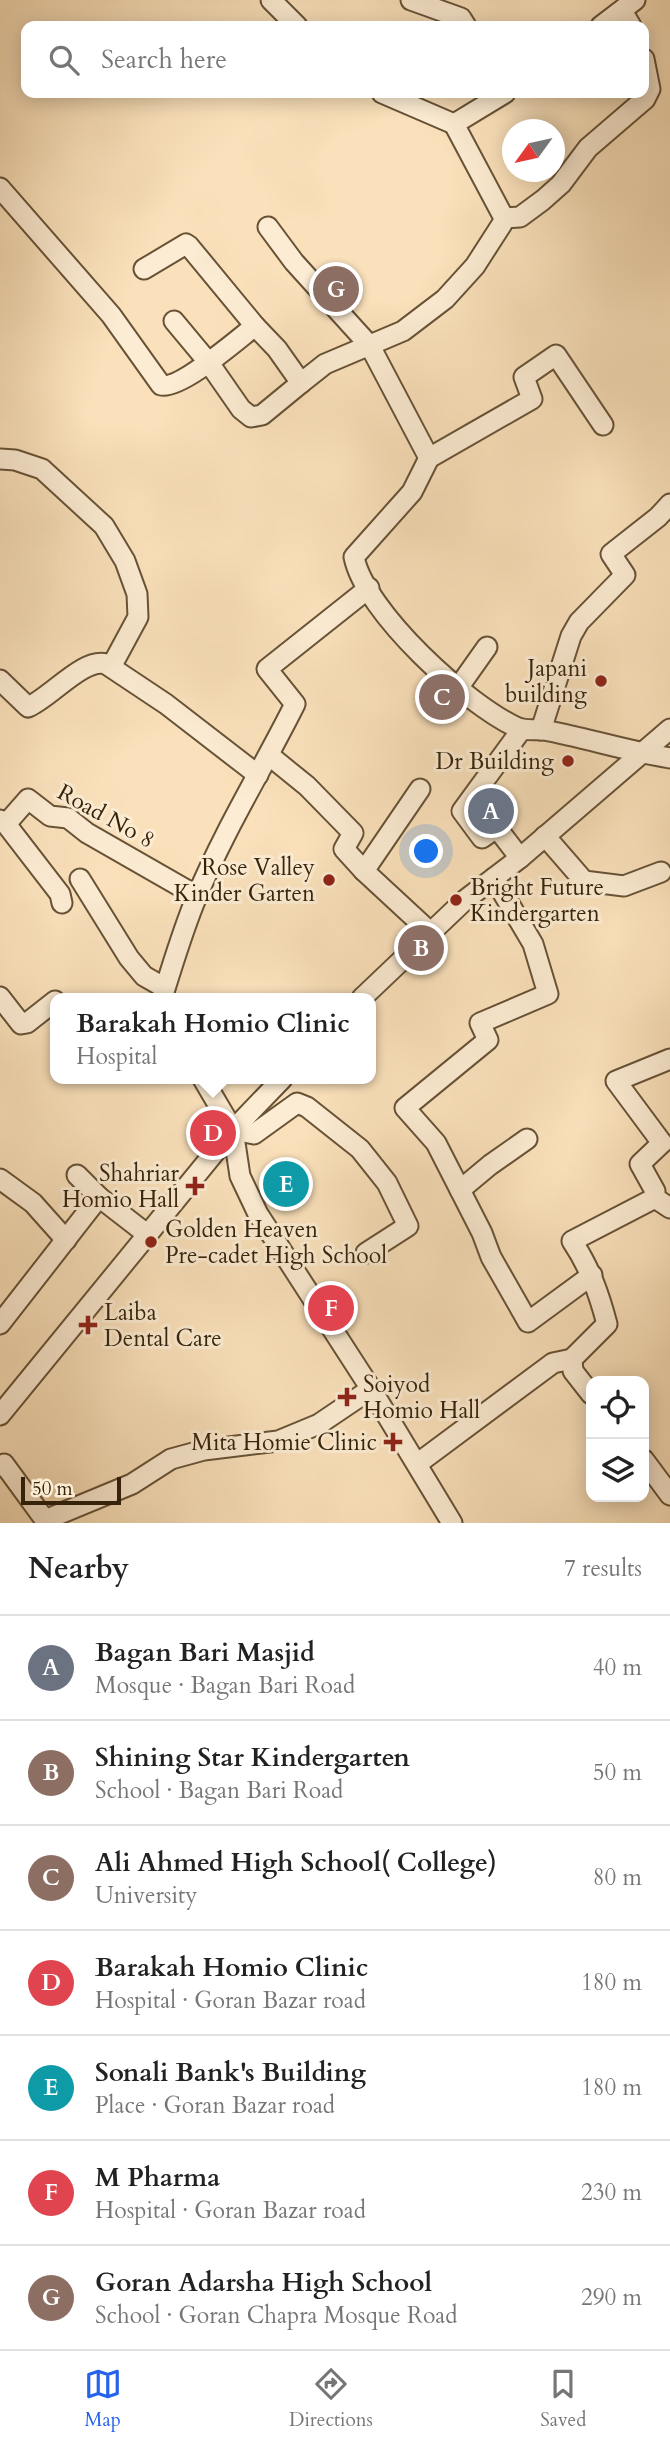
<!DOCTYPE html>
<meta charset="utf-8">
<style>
body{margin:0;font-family:Cardo,serif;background:#f2f2f2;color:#222}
.controls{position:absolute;right:21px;bottom:21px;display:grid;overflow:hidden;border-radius:14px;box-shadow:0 4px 18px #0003}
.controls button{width:63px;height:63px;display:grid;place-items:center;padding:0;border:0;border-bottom:2px solid #e0e0e0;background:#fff;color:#222;font:35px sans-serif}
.compass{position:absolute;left:502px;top:119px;width:63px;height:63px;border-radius:50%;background:#fff;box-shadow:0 4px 18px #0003;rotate:237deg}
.scale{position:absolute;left:21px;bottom:18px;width:100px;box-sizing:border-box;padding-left:7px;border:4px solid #36230a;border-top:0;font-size:19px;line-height:24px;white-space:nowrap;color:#36230a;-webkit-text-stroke:5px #fcecd3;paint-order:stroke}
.you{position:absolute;left:427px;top:852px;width:24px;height:24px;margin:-18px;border:5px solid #fff;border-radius:50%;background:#1a73e8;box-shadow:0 0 0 10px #1a73e833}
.badge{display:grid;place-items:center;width:46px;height:46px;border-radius:50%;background:#2563eb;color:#fff;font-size:23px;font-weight:700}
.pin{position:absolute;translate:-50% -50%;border:4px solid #fff;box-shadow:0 2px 7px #0006}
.popup{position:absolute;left:50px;top:993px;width:326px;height:91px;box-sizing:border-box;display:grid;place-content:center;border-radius:14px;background:#fff;filter:drop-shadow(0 2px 5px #0005);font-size:23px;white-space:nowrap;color:#767676}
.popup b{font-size:26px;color:#222}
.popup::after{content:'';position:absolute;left:50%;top:100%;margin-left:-14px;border:14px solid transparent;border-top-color:#fff}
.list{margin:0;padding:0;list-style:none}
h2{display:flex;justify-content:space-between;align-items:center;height:91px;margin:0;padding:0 28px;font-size:30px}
h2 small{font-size:23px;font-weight:400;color:#767676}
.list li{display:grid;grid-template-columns:46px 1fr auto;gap:21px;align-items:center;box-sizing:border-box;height:105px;padding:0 28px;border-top:2px solid #e0e0e0}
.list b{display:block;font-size:26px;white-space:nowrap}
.list p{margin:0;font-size:23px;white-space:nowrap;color:#767676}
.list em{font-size:23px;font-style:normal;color:#767676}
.icon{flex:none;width:38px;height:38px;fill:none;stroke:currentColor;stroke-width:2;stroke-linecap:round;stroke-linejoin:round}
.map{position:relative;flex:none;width:670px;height:1523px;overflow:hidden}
.search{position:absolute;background:#fff;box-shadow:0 4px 18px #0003;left:21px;right:21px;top:21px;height:77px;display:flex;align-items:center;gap:18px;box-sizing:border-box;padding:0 24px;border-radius:14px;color:#767676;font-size:26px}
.sheet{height:826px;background:#fff}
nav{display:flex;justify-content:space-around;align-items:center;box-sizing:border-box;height:98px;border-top:2px solid #e0e0e0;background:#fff;font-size:19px;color:#767676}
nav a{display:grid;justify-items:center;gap:4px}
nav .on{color:#2563eb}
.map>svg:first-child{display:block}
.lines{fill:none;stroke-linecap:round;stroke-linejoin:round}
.minor-casing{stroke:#675236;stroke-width:23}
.minor{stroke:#fcecd3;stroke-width:19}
.poi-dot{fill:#8f2418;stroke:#fcecd3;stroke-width:2.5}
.labels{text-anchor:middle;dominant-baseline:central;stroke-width:6;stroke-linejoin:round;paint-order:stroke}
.poi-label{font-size:23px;fill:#36230a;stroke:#fcecd3;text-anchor:end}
.street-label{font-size:23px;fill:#36230a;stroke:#fcecd3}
</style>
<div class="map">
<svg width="670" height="1523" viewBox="0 0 670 1523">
<rect width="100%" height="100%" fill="#fae1bb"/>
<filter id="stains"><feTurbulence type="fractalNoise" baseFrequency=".00286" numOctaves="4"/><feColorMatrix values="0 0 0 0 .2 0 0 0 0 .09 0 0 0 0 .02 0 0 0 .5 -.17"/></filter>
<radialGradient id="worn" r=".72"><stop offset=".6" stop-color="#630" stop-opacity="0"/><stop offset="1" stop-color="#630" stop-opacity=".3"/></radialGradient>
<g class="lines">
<defs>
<g id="minor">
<polyline points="271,0 297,26"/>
<polyline points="411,0 461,18 466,26"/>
<polyline points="622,11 631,26"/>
<polyline points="601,26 635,0"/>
<polyline points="382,93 454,124"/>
<path d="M0 188 111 315 161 385C180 390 238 339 255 326L277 349 301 383 325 364 403 331 445 299 475 266 502 224 504 218 454 124 505 93"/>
<polyline points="504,218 520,217 543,200 561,184 588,148 645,99 650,89 644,59"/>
<polyline points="268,227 294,262 370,346 429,458"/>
<polyline points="144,269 186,244 189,246 255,326"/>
<polyline points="174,321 209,363 241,409 251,417 262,415 301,383"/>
<path d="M603 425 556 355 524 377 532 399 429 458 412 492 354 557C365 612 467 705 518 728 526 731 536 729 544 730 586 738 627 751 670 758"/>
<polyline points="0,459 15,460 42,469 104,526 125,561 137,594 138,617 111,667"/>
<path d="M0 680 28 707C50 698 84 657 106 664L166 704 258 775"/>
<polyline points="458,688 487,647"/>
<polyline points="541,730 571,636 579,622 625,575 611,554 658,517 670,504"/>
<polyline points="270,756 307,786 353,833 344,849 364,871 431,933"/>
<polyline points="0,820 6,824 28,799 50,816 68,818 87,833 197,896"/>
<polyline points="6,824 60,894 62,903"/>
<polyline points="545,836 584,881 624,886 661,872"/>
<polyline points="520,858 500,832 495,829 482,838 462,811 522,729"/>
<polyline points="364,871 420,789"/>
<polyline points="494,878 533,944 548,994 480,1023 488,1040 405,1108 436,1143 482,1233 491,1257 528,1322 592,1275"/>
<polyline points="80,879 129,958 144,976 165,988"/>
<polyline points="0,997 21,1024 27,1023 55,1001"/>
<path d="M162 998C173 964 183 929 197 896 225 829 263 768 295 704L267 669 369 588"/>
<polyline points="362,998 465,900 520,858 670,729"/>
<polyline points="203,1079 233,1130 240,1176 258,1214 371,1389 452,1523"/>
<polyline points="233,1130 254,1134 297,1103 307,1107 360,1149 387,1183 408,1226 366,1253"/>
<polyline points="77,1175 99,1197 148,1235"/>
<polyline points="0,1179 33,1203 66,1240"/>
<polyline points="460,1190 490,1165 527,1139"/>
<polyline points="655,1198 670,1208"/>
<polyline points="0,1324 99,1197"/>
<path d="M591 1394 573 1371 572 1359 607 1324C599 1294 590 1268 572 1241L655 1198V1191L640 1164 662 1143 616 1081 670 1059"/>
<polyline points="0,1415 233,1130 282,1079"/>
<polyline points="644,1460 670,1495"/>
<polyline points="417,1464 553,1363 572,1359"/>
<polyline points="0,1466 4,1464 45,1520 132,1484 171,1459 204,1450 278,1441 319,1424 371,1389"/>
</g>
</defs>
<use href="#minor" class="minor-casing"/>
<use href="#minor" class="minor"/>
</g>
<g class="poi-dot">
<circle cx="601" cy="681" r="7"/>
<circle cx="568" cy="761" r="7"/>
<circle cx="329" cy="880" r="7"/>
<circle cx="456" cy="900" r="7"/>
<path d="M191.5 1175.5h7v7h7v7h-7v7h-7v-7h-7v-7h7z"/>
<circle cx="151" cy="1242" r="7"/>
<path d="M84.5 1314.5h7v7h7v7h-7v7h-7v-7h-7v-7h7z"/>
<path d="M343.5 1386.5h7v7h7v7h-7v7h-7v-7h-7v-7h7z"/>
<path d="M389.5 1431.5h7v7h7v7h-7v7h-7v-7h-7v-7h7z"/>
</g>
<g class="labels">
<g class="poi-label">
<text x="587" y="668">Japani<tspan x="587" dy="26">building</tspan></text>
<text x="554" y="761">Dr Building</text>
<text x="315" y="867">Rose Valley<tspan x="315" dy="26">Kinder Garten</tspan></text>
<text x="470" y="887" text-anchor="start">Bright Future<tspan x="470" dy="26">Kindergarten</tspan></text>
<text x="179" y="1173">Shahriar<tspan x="179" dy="26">Homio Hall</tspan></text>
<text x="165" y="1229" text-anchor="start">Golden Heaven<tspan x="165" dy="26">Pre-cadet High School</tspan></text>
<text x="104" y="1312" text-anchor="start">Laiba<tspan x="104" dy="26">Dental Care</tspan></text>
<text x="363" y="1384" text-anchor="start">Soiyod<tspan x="363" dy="26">Homio Hall</tspan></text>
<text x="377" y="1442">Mita Homie Clinic</text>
</g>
<g class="street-label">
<text transform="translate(106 816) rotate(29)">Road No 8</text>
</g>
</g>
<rect width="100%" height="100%" filter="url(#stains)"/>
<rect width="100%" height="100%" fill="url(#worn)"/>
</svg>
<div class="controls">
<button><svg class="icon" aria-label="locate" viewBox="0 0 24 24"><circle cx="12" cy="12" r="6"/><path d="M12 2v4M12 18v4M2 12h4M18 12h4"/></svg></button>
<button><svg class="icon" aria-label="layers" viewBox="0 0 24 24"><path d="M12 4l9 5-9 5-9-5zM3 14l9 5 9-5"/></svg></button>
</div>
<svg class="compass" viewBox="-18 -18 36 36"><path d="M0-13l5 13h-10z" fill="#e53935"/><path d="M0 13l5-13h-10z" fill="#767676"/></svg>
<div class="scale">50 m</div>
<div class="you"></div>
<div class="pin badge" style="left:491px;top:811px;background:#6b7280">A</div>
<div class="pin badge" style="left:421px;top:948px;background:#8d6e63">B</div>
<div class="pin badge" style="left:442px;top:697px;background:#8d6e63">C</div>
<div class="pin badge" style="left:213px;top:1133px;background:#e0444e">D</div>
<div class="popup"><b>Barakah Homio Clinic</b>Hospital</div>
<div class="pin badge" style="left:286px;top:1184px;background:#0f9aa8">E</div>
<div class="pin badge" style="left:331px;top:1308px;background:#e0444e">F</div>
<div class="pin badge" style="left:336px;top:289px;background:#8d6e63">G</div>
<div class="search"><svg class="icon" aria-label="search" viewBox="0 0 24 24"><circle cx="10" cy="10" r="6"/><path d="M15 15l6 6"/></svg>Search here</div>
</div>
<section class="sheet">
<h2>Nearby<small>7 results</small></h2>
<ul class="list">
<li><span class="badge" style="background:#6b7280">A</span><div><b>Bagan Bari Masjid</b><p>Mosque · Bagan Bari Road</p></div><em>40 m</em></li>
<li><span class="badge" style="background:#8d6e63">B</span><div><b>Shining Star Kindergarten</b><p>School · Bagan Bari Road</p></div><em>50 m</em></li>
<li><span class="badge" style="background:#8d6e63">C</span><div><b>Ali Ahmed High School( College)</b><p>University</p></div><em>80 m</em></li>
<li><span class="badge" style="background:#e0444e">D</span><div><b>Barakah Homio Clinic</b><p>Hospital · Goran Bazar road</p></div><em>180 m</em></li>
<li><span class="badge" style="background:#0f9aa8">E</span><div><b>Sonali Bank's Building</b><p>Place · Goran Bazar road</p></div><em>180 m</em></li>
<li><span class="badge" style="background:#e0444e">F</span><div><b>M Pharma</b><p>Hospital · Goran Bazar road</p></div><em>230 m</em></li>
<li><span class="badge" style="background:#8d6e63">G</span><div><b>Goran Adarsha High School</b><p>School · Goran Chapra Mosque Road</p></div><em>290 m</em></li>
</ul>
</section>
<nav>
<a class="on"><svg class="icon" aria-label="map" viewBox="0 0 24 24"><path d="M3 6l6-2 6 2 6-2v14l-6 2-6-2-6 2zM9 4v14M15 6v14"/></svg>Map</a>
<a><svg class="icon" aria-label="directions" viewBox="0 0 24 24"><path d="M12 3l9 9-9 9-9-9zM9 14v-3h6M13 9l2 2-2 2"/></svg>Directions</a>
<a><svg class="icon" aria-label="saved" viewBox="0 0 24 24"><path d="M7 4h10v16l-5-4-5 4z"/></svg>Saved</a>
</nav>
